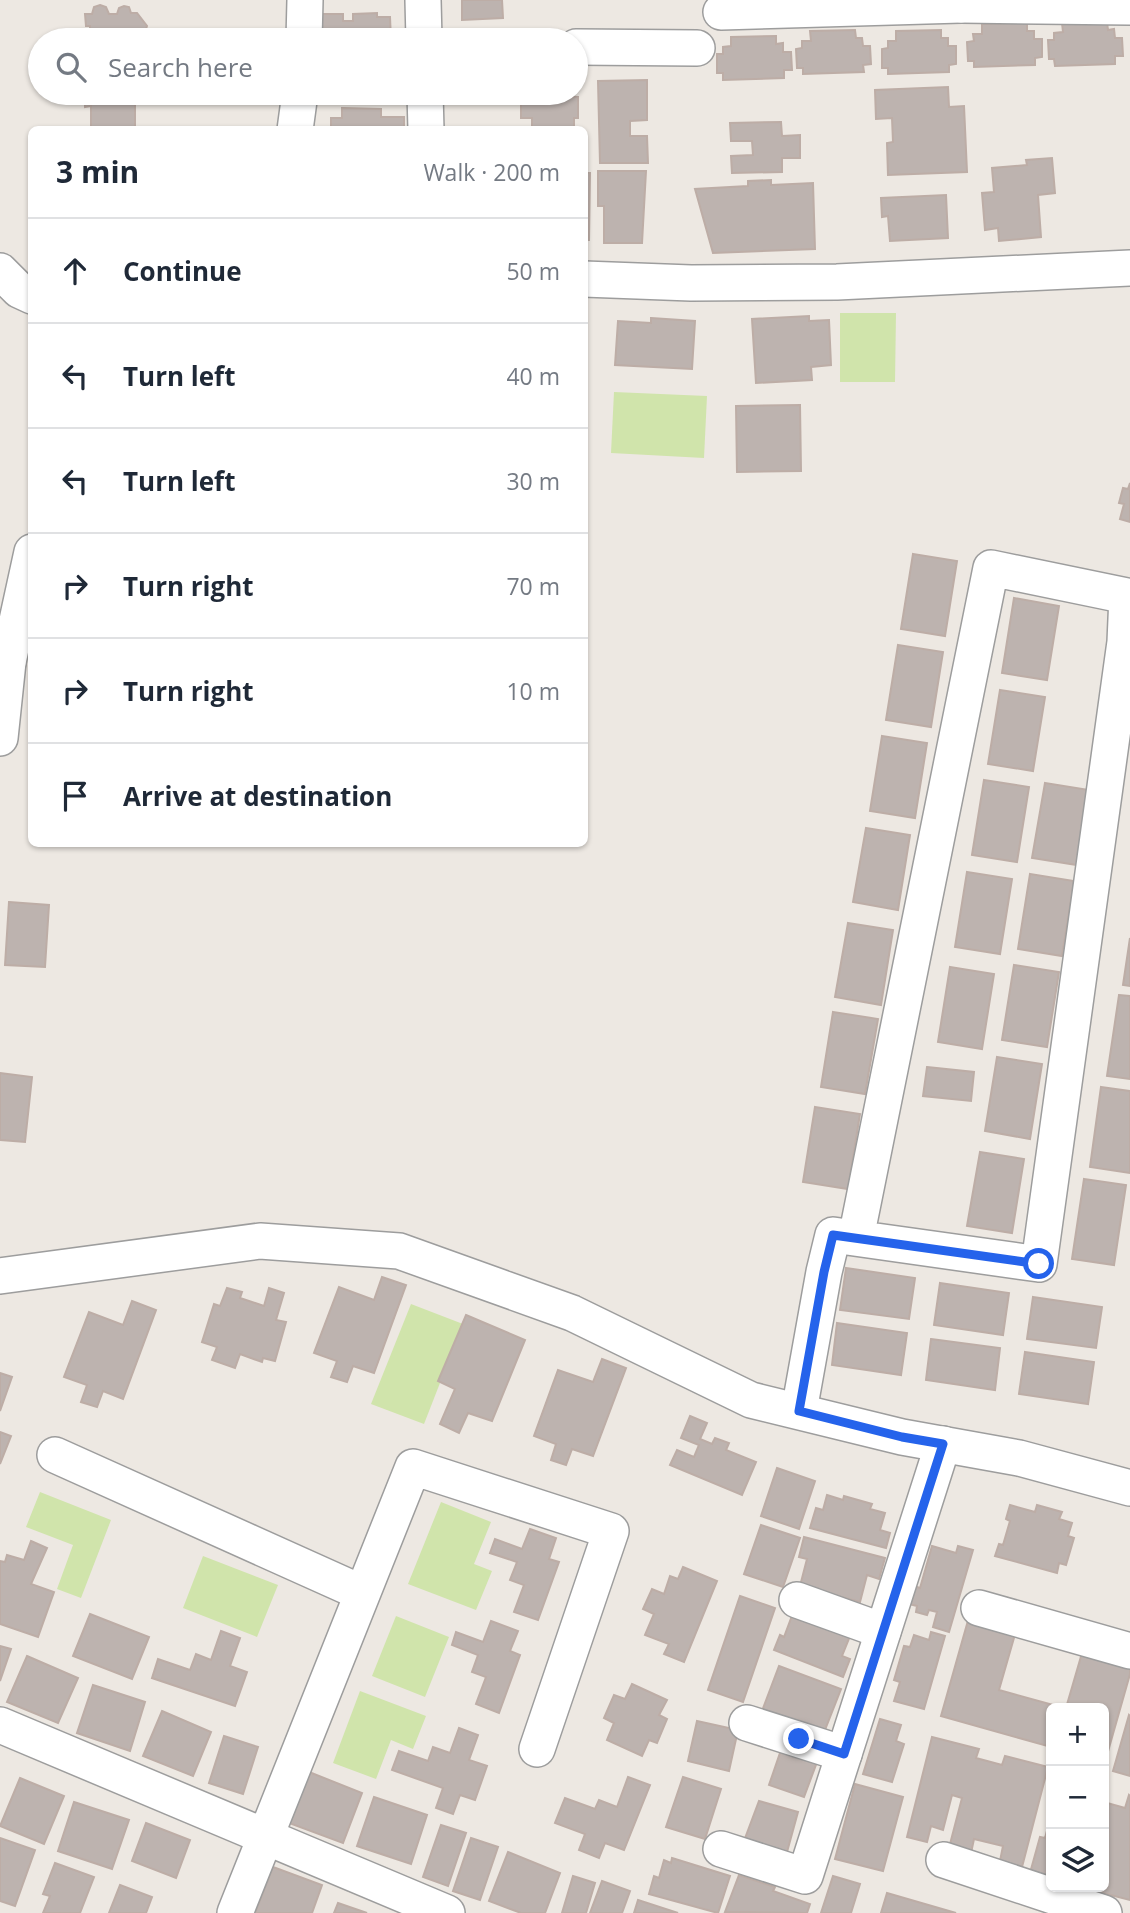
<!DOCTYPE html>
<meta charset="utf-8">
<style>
body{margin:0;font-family:"Open Sans",sans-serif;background:#f6f6f7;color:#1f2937}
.controls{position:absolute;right:21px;bottom:21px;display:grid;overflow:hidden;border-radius:10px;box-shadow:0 2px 5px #0004}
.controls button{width:63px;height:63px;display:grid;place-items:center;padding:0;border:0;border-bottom:2px solid #e0e1e3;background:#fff;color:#1f2937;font:35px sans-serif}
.stop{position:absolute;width:21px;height:21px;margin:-16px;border:5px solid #2563eb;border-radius:50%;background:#fff}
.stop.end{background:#2563eb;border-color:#fff;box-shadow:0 2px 7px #0008}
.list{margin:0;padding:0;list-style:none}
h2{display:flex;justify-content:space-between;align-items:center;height:91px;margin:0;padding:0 28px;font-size:30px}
h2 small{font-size:23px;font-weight:400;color:#747a83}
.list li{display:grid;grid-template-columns:46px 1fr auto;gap:21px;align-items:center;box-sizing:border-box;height:105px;padding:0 28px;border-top:2px solid #e0e1e3}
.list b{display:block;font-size:26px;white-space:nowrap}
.list em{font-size:23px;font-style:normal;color:#747a83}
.icon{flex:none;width:38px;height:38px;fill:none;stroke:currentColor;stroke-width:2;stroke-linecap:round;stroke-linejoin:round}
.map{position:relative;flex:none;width:1130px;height:1913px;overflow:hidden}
.search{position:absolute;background:#fff;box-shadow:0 2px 5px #0004;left:28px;top:28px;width:560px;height:77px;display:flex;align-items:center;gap:18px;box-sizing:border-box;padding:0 24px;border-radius:38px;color:#747a83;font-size:26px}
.panel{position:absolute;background:#fff;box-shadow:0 2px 5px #0004;left:28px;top:126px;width:560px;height:721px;border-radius:10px}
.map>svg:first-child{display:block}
.grass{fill:#d0e4ab}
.building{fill:#bdb3af;stroke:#bdada6;stroke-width:2}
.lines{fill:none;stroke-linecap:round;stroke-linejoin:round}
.minor-casing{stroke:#9d9d9d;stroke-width:38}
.minor{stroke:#fff;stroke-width:35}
.route{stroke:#2563eb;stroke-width:9}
</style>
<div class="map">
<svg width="1130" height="1913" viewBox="0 0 1130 1913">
<rect width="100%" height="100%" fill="#ede8e2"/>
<g class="grass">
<polygon points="840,313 896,313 895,382 840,382"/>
<polygon points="614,392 707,396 704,458 611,453"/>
<polygon points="411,1304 463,1324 424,1424 371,1404"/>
<polygon points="40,1492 111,1520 81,1598 57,1589 73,1545 26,1527"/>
<polygon points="441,1502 491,1522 474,1564 492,1571 476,1610 408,1584"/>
<polygon points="203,1556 278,1585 257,1637 183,1608"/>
<polygon points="396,1616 449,1637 425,1697 372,1676"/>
<polygon points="360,1691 426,1716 413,1749 391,1740 376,1779 333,1763"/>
</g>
<g class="building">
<polygon points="462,0 502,0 503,18 462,20"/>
<polygon points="100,5 106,7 109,14 117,14 119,8 124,6 129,7 131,13 137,13 147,26 144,35 137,40 95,40 95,38 90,38 90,26 86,26 85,14 92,14 94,7"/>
<polygon points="377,13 377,17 390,17 391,40 319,39 318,14 343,14 343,21 353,21 353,14"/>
<polygon points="1107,22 1108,30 1114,29 1115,38 1122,38 1123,56 1115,56 1115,64 1055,66 1054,59 1049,59 1048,40 1054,40 1054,33 1063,32 1062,23"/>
<polygon points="1027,23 1027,31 1034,31 1034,39 1042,39 1042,57 1035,58 1035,65 974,67 974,61 968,61 967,42 974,41 973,34 982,34 982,24"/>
<polygon points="855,30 856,38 862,38 863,46 870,46 871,64 863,65 864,72 803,74 803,68 797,68 796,49 802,48 802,41 811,41 810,31"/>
<polygon points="941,30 941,38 948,38 948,46 956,46 956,64 949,65 949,72 888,74 888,68 882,68 882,49 888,48 888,41 896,41 896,31"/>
<polygon points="776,36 776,44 783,43 783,52 791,52 792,70 784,70 784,78 723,80 723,73 717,73 717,54 723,54 723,47 731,46 731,37"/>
<polygon points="647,80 647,120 630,121 630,136 647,136 648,163 600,163 598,81"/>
<polygon points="948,87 949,107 964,106 967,172 888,175 887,143 893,142 892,118 876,119 875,90"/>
<polygon points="85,93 135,93 135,130 91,130 91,106 85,107"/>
<polygon points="521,93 544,93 544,96 578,97 578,118 574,118 574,130 532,130 532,118 521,118"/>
<polygon points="342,108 381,109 381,117 404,117 404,130 331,130 331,118 342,118"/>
<polygon points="781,122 782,136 800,135 800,158 782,158 782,172 732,173 731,156 753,155 752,141 731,141 730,123"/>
<polygon points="1052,158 1055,193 1038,195 1041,237 999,241 998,228 985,230 982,193 994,192 992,168 1027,165 1026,160"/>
<polygon points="598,171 646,171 642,243 604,243 604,206 598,206"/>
<polygon points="584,173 590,173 589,240 584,240"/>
<polygon points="771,180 771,185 813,183 815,249 713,253 695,189 748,186 748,181"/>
<polygon points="946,195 948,238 890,241 888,216 882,217 881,198"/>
<polygon points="809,316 809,321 829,320 831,365 811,367 812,380 756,383 752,319"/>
<polygon points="651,318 695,321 692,369 615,365 618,321 651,323"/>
<polygon points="800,405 801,471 737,472 736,406"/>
<polygon points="1130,483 1130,522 1120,519 1124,504 1119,503 1123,488 1128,489"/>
<polygon points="913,554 957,561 945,636 901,629"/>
<polygon points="1014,598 1059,606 1047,680 1002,673"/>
<polygon points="898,645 943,652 931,727 886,720"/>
<polygon points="1000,690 1045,697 1033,771 988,764"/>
<polygon points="882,736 927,743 915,818 870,811"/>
<polygon points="984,780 1029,787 1017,862 972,855"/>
<polygon points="1045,783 1089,790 1077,865 1032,858"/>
<polygon points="866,828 910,835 898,910 853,902"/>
<polygon points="967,872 1012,879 1000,954 955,947"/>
<polygon points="1030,874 1074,881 1062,956 1018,949"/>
<polygon points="9,902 49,905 45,967 5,965"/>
<polygon points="848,923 893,930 881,1005 835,997"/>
<polygon points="1130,938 1130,986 1123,985"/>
<polygon points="1014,965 1059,972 1047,1047 1002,1040"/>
<polygon points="950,967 994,974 982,1049 938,1042"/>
<polygon points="1119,995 1130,996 1130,1079 1107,1076"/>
<polygon points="833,1012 878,1019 865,1094 821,1087"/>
<polygon points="997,1057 1042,1064 1030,1139 985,1131"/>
<polygon points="927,1067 974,1072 971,1101 923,1096"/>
<polygon points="0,1073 32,1077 25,1142 0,1140"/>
<polygon points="1101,1087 1130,1091 1130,1173 1090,1167"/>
<polygon points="815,1107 860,1114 848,1189 803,1182"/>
<polygon points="980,1152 1024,1159 1012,1233 967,1226"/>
<polygon points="1084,1179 1126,1185 1114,1265 1072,1259"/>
<polygon points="846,1268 915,1278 909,1319 840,1310"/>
<polygon points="382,1277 406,1285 374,1373 353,1366 347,1382 331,1377 337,1361 314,1353 339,1287 374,1300"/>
<polygon points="940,1283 1009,1293 1003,1335 934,1325"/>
<polygon points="227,1288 242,1292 240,1298 264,1306 269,1288 284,1293 276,1320 286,1322 275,1361 263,1358 262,1362 240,1354 235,1368 212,1360 217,1347 202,1342 214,1304 220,1306"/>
<polygon points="1033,1297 1102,1307 1096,1348 1027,1339"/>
<polygon points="132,1301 156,1310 123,1399 103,1391 97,1407 81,1402 87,1385 64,1377 89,1312 123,1325"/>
<polygon points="466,1315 525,1340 492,1421 468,1413 459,1433 440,1424 455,1389 438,1381"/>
<polygon points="837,1323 907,1333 901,1375 832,1365"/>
<polygon points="931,1339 1000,1348 995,1390 926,1380"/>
<polygon points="1025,1352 1094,1362 1088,1404 1019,1394"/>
<polygon points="602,1359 626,1368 593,1456 572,1449 566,1465 551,1460 556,1444 534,1436 558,1370 593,1382"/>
<polygon points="0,1373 12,1377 0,1411"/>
<polygon points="690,1416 707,1423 700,1439 712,1444 715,1438 729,1443 726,1450 756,1462 742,1495 670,1465 677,1450 694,1457 699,1445 681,1438"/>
<polygon points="0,1432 11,1436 0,1464"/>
<polygon points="777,1468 815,1481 799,1529 761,1516"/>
<polygon points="827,1495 843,1500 844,1496 872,1504 870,1509 885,1513 880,1530 890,1533 886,1548 810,1528 816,1508 823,1510"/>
<polygon points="1010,1505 1035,1512 1037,1505 1062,1512 1059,1519 1072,1523 1068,1536 1074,1538 1066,1565 1059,1563 1057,1573 995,1556 999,1544 1003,1545 1010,1521 1006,1519"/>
<polygon points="761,1525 800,1538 783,1587 744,1574"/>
<polygon points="530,1529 556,1538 549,1559 559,1562 538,1620 514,1612 524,1585 510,1580 517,1562 490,1553 495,1539 522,1549"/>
<polygon points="804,1537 885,1558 879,1579 867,1575 860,1602 800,1586 807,1559 799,1557"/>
<polygon points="31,1541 47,1548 31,1584 54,1592 38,1637 0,1624 0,1561 5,1562 7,1555 24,1560"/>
<polygon points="932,1546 956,1553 958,1546 973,1550 949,1632 933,1627 937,1612 929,1610 927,1615 916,1612 917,1606 909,1604 914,1586 920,1588"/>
<polygon points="683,1567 717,1581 684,1662 664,1654 669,1644 645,1635 654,1614 643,1609 652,1589 664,1594 670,1576 678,1579"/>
<polygon points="740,1596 775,1608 743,1702 708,1690"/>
<polygon points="971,1610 1018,1624 999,1690 1064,1708 1051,1708 1051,1747 941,1716"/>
<polygon points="793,1613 850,1636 842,1656 850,1659 843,1677 774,1650 780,1635 784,1637"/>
<polygon points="90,1614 149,1637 132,1679 73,1656"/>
<polygon points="491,1621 518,1631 510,1651 520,1655 499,1713 476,1704 486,1677 472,1672 478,1655 452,1645 456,1632 483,1642"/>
<polygon points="221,1631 240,1638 230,1666 247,1672 235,1706 152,1678 158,1659 190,1670 196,1654 211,1660"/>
<polygon points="931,1632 945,1636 924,1709 894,1701 900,1682 894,1680 904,1646 910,1647 914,1635 929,1640"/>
<polygon points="0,1646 11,1649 0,1681"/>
<polygon points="1082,1653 1130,1667 1130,1674 1105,1762 1104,1708 1066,1708"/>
<polygon points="27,1656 78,1678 58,1723 7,1702"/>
<polygon points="779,1666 841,1689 823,1735 762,1711"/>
<polygon points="632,1684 667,1700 659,1715 667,1719 657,1743 649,1740 642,1756 607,1740 614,1723 604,1718 614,1695 625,1699"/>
<polygon points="93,1685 145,1702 130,1751 77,1733"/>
<polygon points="162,1711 211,1732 193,1776 143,1756"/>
<polygon points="1129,1715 1130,1716 1130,1776 1113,1771"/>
<polygon points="880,1719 901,1725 896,1741 904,1744 892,1782 863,1774"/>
<polygon points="697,1721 738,1730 729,1771 688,1761"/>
<polygon points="459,1728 478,1735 469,1760 487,1766 475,1800 460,1795 453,1814 436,1808 443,1788 392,1770 399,1751 428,1761 433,1747 450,1753"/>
<polygon points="224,1736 258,1747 243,1794 209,1783"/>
<polygon points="932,1737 979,1749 976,1758 1002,1765 1005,1756 1048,1767 1022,1867 1000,1861 1003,1846 974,1839 971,1853 949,1848 962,1798 952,1795 943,1830 931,1826 927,1842 907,1837"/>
<polygon points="781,1750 817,1762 804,1797 769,1785"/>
<polygon points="309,1772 362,1793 343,1843 289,1823"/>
<polygon points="628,1777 650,1785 624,1850 605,1843 599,1858 579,1850 585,1834 555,1823 565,1798 595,1809 599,1800 617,1807"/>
<polygon points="683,1777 721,1789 705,1839 666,1827"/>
<polygon points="20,1778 64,1796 44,1844 0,1826"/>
<polygon points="855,1784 903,1797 883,1871 835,1859"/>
<polygon points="1129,1795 1130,1796 1130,1900 1099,1892 1101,1887 1104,1887 1104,1802 1125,1808"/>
<polygon points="374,1797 427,1815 411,1864 357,1846"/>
<polygon points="759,1801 798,1812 787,1852 744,1841"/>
<polygon points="74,1802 129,1820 112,1869 58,1851"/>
<polygon points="1051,1816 1051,1878 1030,1873 1040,1837 1045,1838"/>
<polygon points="146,1823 190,1840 176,1878 132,1861"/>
<polygon points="441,1825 466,1833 448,1886 423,1877"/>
<polygon points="0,1838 35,1850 15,1906 0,1901"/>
<polygon points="471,1838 498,1847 480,1900 453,1891"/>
<polygon points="508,1852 560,1873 545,1913 521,1913 489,1901"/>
<polygon points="672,1858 730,1876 718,1913 649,1894 654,1876 659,1878 664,1860 671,1863"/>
<polygon points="55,1863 94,1877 80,1913 43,1913 50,1896 43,1894"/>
<polygon points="273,1867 322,1885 312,1913 255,1913"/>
<polygon points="739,1875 775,1887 773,1891 810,1904 807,1913 725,1912"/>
<polygon points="573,1876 595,1883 586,1913 562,1913"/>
<polygon points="833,1876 860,1884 851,1913 821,1913"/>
<polygon points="602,1881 630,1891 622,1913 590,1913"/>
<polygon points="120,1885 152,1897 146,1913 109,1913"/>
<polygon points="887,1893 956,1913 881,1913"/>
<polygon points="638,1900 678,1913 634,1913"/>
<polygon points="338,1903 367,1913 334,1913"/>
</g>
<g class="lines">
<defs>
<g id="minor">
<polyline points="423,0 424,40"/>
<polyline points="961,0 961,5 1130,7"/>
<polyline points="721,12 961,5"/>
<polyline points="304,40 305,0"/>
<polyline points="576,47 697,48"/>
<polyline points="425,93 426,130"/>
<polyline points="295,130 300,93"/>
<polyline points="0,271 19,290 32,296"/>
<polyline points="584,279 691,283 837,282 1130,268"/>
<polyline points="0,666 8,662 32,552"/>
<polyline points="0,738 8,662"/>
<polyline points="0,1276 260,1241 399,1251 572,1313 751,1400 902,1437 1019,1458 1130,1488"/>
<polyline points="799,1411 824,1272 833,1235 1039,1264 1125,642 1127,596 991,568 856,1238"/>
<polyline points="55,1455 362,1593"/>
<polyline points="797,1600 883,1631"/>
<polyline points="979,1608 1130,1651"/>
<polyline points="747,1723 844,1754"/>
<polyline points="0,1725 447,1913"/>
<polyline points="721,1849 805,1876 943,1444"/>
<polyline points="944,1860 1104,1913"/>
<polyline points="235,1913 413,1467 611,1531 537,1749"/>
</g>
</defs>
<use href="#minor" class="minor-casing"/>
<use href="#minor" class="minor"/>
</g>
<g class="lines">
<polyline class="route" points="799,1739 844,1754 943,1444 902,1437 799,1411 824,1272 833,1235 1039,1264"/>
</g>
</svg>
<div class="controls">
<button>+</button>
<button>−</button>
<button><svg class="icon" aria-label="layers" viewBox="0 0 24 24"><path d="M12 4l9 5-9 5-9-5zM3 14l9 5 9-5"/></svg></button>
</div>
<div class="stop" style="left:1039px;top:1264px"></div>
<div class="stop end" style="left:799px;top:1739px"></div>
<div class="search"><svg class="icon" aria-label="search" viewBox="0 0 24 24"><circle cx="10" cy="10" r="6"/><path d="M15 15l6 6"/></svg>Search here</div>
<section class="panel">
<h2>3 min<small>Walk · 200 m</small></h2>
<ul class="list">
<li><svg class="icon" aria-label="ahead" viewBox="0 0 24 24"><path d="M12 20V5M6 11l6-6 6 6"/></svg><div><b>Continue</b></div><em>50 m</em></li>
<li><svg class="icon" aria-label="left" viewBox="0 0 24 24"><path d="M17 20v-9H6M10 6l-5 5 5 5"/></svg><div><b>Turn left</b></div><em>40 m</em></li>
<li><svg class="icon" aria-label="left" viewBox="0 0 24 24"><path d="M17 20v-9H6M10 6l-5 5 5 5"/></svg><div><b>Turn left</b></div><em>30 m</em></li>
<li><svg class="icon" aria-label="right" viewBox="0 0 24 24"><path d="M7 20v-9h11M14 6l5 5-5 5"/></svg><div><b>Turn right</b></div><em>70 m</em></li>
<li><svg class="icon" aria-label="right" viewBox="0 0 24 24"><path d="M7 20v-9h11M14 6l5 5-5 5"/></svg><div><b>Turn right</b></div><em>10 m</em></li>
<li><svg class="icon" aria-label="arrive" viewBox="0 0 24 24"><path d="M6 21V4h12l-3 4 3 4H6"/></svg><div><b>Arrive at destination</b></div></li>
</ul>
</section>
</div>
